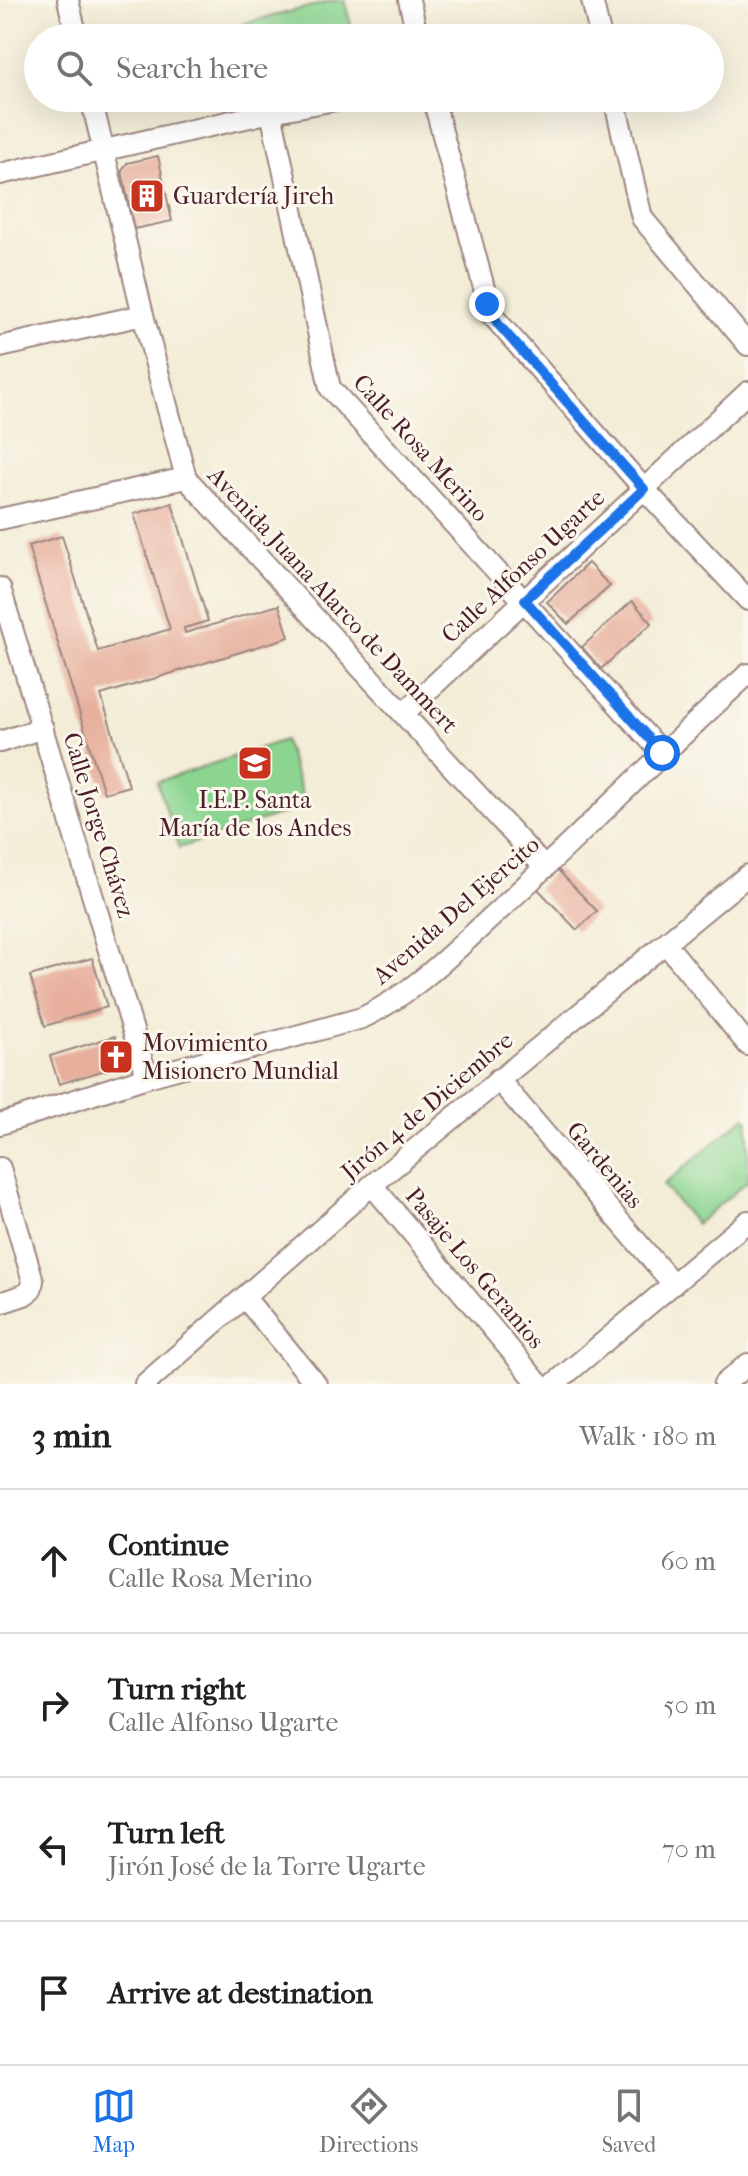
<!DOCTYPE html>
<meta charset="utf-8">
<style>
body{margin:0;font-family:"IM FELL French Canon",serif;background:#f2f2f2;color:#202124}
.stop{position:absolute;width:24px;height:24px;margin:-18px;border:6px solid #1a73e8;border-radius:50%;background:#fff}
.stop.end{background:#1a73e8;border-color:#fff;box-shadow:0 2px 8px #0008}
.list{margin:0;padding:0;list-style:none}
h2{display:flex;justify-content:space-between;align-items:center;height:104px;margin:0;padding:0 32px;font-size:34px}
h2 small{font-size:26px;font-weight:400;color:#757577}
.list li{display:grid;grid-template-columns:52px 1fr auto;gap:24px;align-items:center;box-sizing:border-box;height:144px;padding:0 32px;border-top:2px solid #e0e0e0}
.list b{display:block;font-size:30px;white-space:nowrap}
.list p{margin:0;font-size:26px;white-space:nowrap;color:#757577}
.list em{font-size:26px;font-style:normal;color:#757577}
.icon{flex:none;width:44px;height:44px;fill:none;stroke:currentColor;stroke-width:2;stroke-linecap:round;stroke-linejoin:round}
.map{position:relative;flex:none;width:748px;height:1384px;overflow:hidden}
.search{position:absolute;background:#fff;box-shadow:0 8px 32px #0002;left:24px;right:24px;top:24px;height:88px;display:flex;align-items:center;gap:20px;box-sizing:border-box;padding:0 28px;border-radius:44px;color:#757577;font-size:30px}
.sheet{height:680px;background:#fff}
nav{display:flex;justify-content:space-around;align-items:center;box-sizing:border-box;height:112px;border-top:2px solid #e0e0e0;background:#fff;font-size:22px;color:#757577}
nav a{display:grid;justify-items:center;gap:4px}
nav .on{color:#1a73e8}
.map>svg:first-child{display:block}
.green{fill:#8bd591;stroke:#6a7a5e;stroke-width:2}
.building{fill:#e7af9c}
.lines{fill:none;stroke-linecap:round;stroke-linejoin:round}
.minor-casing{stroke:#9e8681;stroke-width:24}
.minor{stroke:#fff;stroke-width:20}
.route{stroke:#1a73e8;stroke-width:10}
.labels{text-anchor:middle;dominant-baseline:central;stroke-width:6;stroke-linejoin:round;paint-order:stroke}
.poi-label{font-size:24px;fill:#4a1f2b;stroke:#fbf7ec;text-anchor:start}
.street-label{font-size:24px;fill:#4a1f2b;stroke:#fbf7ec}
</style>
<div class="map">
<svg width="748" height="1384" viewBox="0 0 748 1384">
<rect width="100%" height="100%" fill="#fbf7ec"/>
<filter id="ink" filterUnits="userSpaceOnUse"><feTurbulence type="fractalNoise" baseFrequency=".0125" numOctaves="2"/><feDisplacementMap in="SourceGraphic" scale="16" xChannelSelector="R" yChannelSelector="G"/><feConvolveMatrix kernelMatrix="1 2 1 2 8 2 1 2 1" color-interpolation-filters="sRGB"/></filter>
<filter id="wash" filterUnits="userSpaceOnUse"><feTurbulence type="fractalNoise" baseFrequency=".006" numOctaves="4" result="noise"/><feDisplacementMap in="SourceGraphic" scale="32" xChannelSelector="R" yChannelSelector="G"/><feGaussianBlur stdDeviation="1.8" result="paint"/><feColorMatrix in="noise" values="0 0 0 0 0 0 0 0 0 0 0 0 0 0 0 0 0 1.4 0 .05"/><feComposite in="paint" operator="in"/></filter>
<g filter="url(#wash)">
<rect width="100%" height="100%" fill="#f3edd7"/>
<g class="green">
<polygon points="336,0 344,0 355,38 246,38 242,24"/>
<polygon points="284,740 306,806 179,848 157,782"/>
<polygon points="745,1117 748,1120 748,1181 696,1224 663,1185"/>
</g>
<g id="blocks">
<g class="building">
<polygon points="158,156 172,221 134,229 122,171 127,163"/>
<polygon points="172,503 208,621 184,628 185,633 279,605 289,637 101,695 129,786 104,793 28,546 62,536 98,651 170,629 134,514"/>
<polygon points="588,563 610,586 568,624 547,602"/>
<polygon points="632,601 652,623 601,669 582,647"/>
<polygon points="557,869 597,911 577,930 537,888"/>
<polygon points="92,958 107,1007 45,1026 30,976"/>
<polygon points="115,1036 125,1064 59,1084 50,1056"/>
</g>
</g>
</g>
<g filter="url(#ink)">
<use href="#blocks" fill-opacity="0" stroke="#9e8681" stroke-width="2"/>
<g class="lines">
<defs>
<g id="minor">
<polyline points="68,0 77,38"/>
<polyline points="409,0 418,38"/>
<polyline points="592,0 601,38"/>
<polyline points="91,98 143,315 186,478 545,868"/>
<polyline points="433,98 491,314 644,489 748,600"/>
<polyline points="614,98 642,218 748,345"/>
<polyline points="271,112 330,388 662,753"/>
<polyline points="0,174 271,112 346,98"/>
<polyline points="0,347 143,315"/>
<polyline points="0,519 186,478"/>
<polyline points="0,588 147,1077"/>
<polyline points="404,713 748,392"/>
<polyline points="0,742 43,728"/>
<polyline points="666,944 748,1045"/>
<polyline points="498,1079 673,1284"/>
<path d="M0 1124 147 1077 362 1018C414 993 453 952 496 913 581 835 662 752 748 674"/>
<polyline points="0,1168 33,1281 31,1290 24,1295 0,1303"/>
<polyline points="372,1185 539,1384"/>
<polyline points="245,1298 316,1384"/>
<polyline points="145,1384 372,1185 748,875"/>
<polyline points="554,1384 748,1221"/>
<polyline points="724,1384 748,1364"/>
</g>
</defs>
<use href="#minor" class="minor-casing"/>
<use href="#minor" class="minor"/>
</g>
</g>
<g class="lines" filter="url(#ink)">
<polyline class="route" points="487,304 498,324 644,489 525,600 662,753"/>
</g>
<defs>
<symbol id="building-square" viewBox="-11 -11 22 22"><rect x="-9" y="-9" width="18" height="18" rx="4" fill="#c8321e" stroke="#fbf7ec"/><path d="M-4-6H4V6H1V3H-1V6H-4ZM-2.5-4.3h1.7v1.8h-1.7ZM.8-4.3h1.7v1.8H.8ZM-2.5-1h1.7V.8h-1.7ZM.8-1h1.7V.8H.8Z" fill="#fff"/></symbol>
<symbol id="school-square" viewBox="-11 -11 22 22"><rect x="-9" y="-9" width="18" height="18" rx="4" fill="#c8321e" stroke="#fbf7ec"/><path d="M0-5L7-2L0 1L-7-2ZM-4 1L0 2.5L4 1V4Q0 6-4 4Z" fill="#fff"/></symbol>
<symbol id="church-square" viewBox="-11 -11 22 22"><rect x="-9" y="-9" width="18" height="18" rx="4" fill="#c8321e" stroke="#fbf7ec"/><path d="M-1.2-6h2.4v3.5h3.3v2.4h-3.3V6h-2.4V-.1h-3.3v-2.4h3.3Z" fill="#fff"/></symbol>
</defs>
<g fill-rule="evenodd">
<use href="#building-square" x="127" y="176" width="40" height="40"/>
<use href="#school-square" x="235" y="743" width="40" height="40"/>
<use href="#church-square" x="96" y="1037" width="40" height="40"/>
</g>
<g class="labels">
<g class="poi-label">
<text x="173" y="196">Guardería Jireh</text>
<text x="255" y="800" text-anchor="middle">I.E.P. Santa<tspan x="255" dy="28">María de los Andes</tspan></text>
<text x="142" y="1043">Movimiento<tspan x="142" dy="28">Misionero Mundial</tspan></text>
</g>
<g class="street-label">
<text transform="translate(421 448) rotate(48)">Calle Rosa Merino</text>
<text transform="translate(523 566) rotate(-43)">Calle Alfonso Ugarte</text>
<text transform="translate(333 600) rotate(47)">Avenida Juana Alarco de Dammert</text>
<text transform="translate(99 825) rotate(73)">Calle Jorge Chávez</text>
<text transform="translate(456 910) rotate(-41)">Avenida Del Ejercito</text>
<text transform="translate(427 1106) rotate(-40)">Jirón 4 de Diciembre</text>
<text transform="translate(605 1165) rotate(50)">Gardenias</text>
<text transform="translate(475 1268) rotate(50)">Pasaje Los Geranios</text>
</g>
</g>
</svg>
<div class="stop" style="left:662px;top:753px"></div>
<div class="stop end" style="left:487px;top:304px"></div>
<div class="search"><svg class="icon" aria-label="search" viewBox="0 0 24 24"><circle cx="10" cy="10" r="6"/><path d="M15 15l6 6"/></svg>Search here</div>
</div>
<section class="sheet">
<h2>3 min<small>Walk · 180 m</small></h2>
<ul class="list">
<li><svg class="icon" aria-label="ahead" viewBox="0 0 24 24"><path d="M12 20V5M6 11l6-6 6 6"/></svg><div><b>Continue</b><p>Calle Rosa Merino</p></div><em>60 m</em></li>
<li><svg class="icon" aria-label="right" viewBox="0 0 24 24"><path d="M7 20v-9h11M14 6l5 5-5 5"/></svg><div><b>Turn right</b><p>Calle Alfonso Ugarte</p></div><em>50 m</em></li>
<li><svg class="icon" aria-label="left" viewBox="0 0 24 24"><path d="M17 20v-9H6M10 6l-5 5 5 5"/></svg><div><b>Turn left</b><p>Jirón José de la Torre Ugarte</p></div><em>70 m</em></li>
<li><svg class="icon" aria-label="arrive" viewBox="0 0 24 24"><path d="M6 21V4h12l-3 4 3 4H6"/></svg><div><b>Arrive at destination</b></div></li>
</ul>
</section>
<nav>
<a class="on"><svg class="icon" aria-label="map" viewBox="0 0 24 24"><path d="M3 6l6-2 6 2 6-2v14l-6 2-6-2-6 2zM9 4v14M15 6v14"/></svg>Map</a>
<a><svg class="icon" aria-label="directions" viewBox="0 0 24 24"><path d="M12 3l9 9-9 9-9-9zM9 14v-3h6M13 9l2 2-2 2"/></svg>Directions</a>
<a><svg class="icon" aria-label="saved" viewBox="0 0 24 24"><path d="M7 4h10v16l-5-4-5 4z"/></svg>Saved</a>
</nav>
